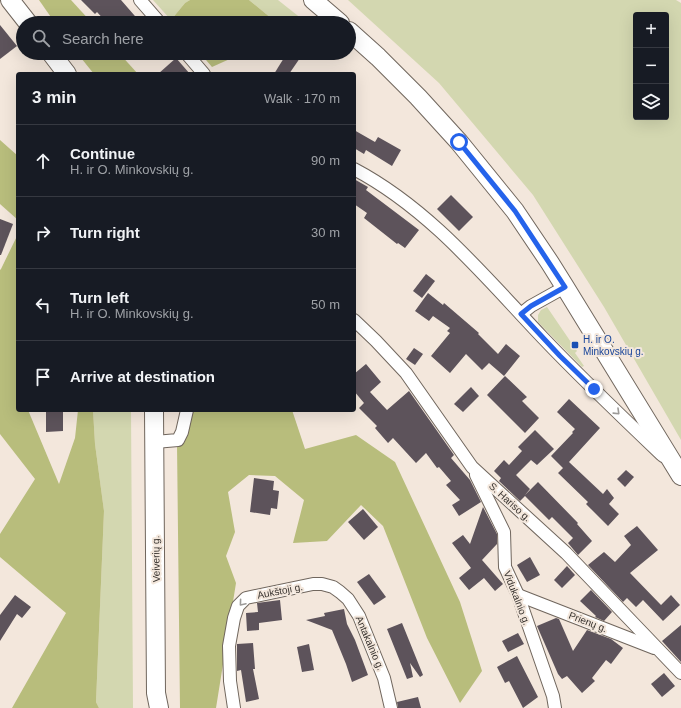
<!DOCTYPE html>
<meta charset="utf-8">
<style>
body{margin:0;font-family:Arial,sans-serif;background:#20242c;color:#f1f3f6}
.controls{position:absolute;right:12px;top:12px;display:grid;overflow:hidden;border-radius:4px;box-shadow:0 4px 16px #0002}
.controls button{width:36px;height:36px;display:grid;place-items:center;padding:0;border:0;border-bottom:1px solid #363941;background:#171b24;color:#f1f3f6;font:20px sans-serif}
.stop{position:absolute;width:12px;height:12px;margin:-9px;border:3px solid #2563eb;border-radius:50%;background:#fff}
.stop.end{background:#2563eb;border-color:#fff;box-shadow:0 1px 4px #0008}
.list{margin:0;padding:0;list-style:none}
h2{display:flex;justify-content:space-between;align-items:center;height:52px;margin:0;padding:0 16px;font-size:17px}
h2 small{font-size:13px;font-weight:400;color:#9ea1a6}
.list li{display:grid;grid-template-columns:26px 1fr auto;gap:12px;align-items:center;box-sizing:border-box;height:72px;padding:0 16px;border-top:1px solid #363941}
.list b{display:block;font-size:15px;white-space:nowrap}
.list p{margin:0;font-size:13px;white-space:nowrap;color:#9ea1a6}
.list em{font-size:13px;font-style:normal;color:#9ea1a6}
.icon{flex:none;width:22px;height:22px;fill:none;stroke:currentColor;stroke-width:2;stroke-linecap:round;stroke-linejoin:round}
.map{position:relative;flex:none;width:681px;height:708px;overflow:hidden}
.search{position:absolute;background:#171b24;box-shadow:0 4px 16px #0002;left:16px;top:16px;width:340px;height:44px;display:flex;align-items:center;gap:10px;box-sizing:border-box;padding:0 14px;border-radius:22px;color:#9ea1a6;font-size:15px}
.panel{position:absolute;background:#171b24;box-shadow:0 4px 16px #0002;left:16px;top:72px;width:340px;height:340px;border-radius:4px}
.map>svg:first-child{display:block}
.green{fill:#d3d7b0;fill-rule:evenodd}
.forest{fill:#b8bd7c}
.building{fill:#5d535b}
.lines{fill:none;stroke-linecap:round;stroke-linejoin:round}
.minor-casing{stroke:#70665d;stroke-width:14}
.primary-casing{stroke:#70665d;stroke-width:20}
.minor{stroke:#fff;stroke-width:12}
.primary{stroke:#fff;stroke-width:18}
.oneway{stroke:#9c9a98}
.route{stroke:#2563eb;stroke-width:5}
.transit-dot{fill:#1a4fb4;stroke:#f3e7dc;stroke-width:1.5}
.labels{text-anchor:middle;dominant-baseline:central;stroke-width:4;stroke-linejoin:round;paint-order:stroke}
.transit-label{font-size:10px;fill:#164399;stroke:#f3e7dc;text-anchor:start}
.street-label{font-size:10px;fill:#393430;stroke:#f3e7dc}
</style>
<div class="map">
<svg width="681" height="708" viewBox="0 0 681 708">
<rect width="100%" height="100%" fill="#f3e7dc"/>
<g class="green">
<polygon points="153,0 190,0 185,3 171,20"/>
<polygon points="249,0 278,0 307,23 277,23"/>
<path d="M348 0H676L681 3V440L604 307 533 195 439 83ZM636 15H666V117H636Z"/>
<polygon points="547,307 577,351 575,353 584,366 582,367 538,322 538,315 541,310"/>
<polygon points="93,410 131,410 133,708 99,708 96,702 104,511 95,444"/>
</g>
<g class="forest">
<polygon points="39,0 71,0 92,23 55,23"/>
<polygon points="190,0 249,0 277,23 173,23 171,20 185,3"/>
<polygon points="77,53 119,53 138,74 94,74"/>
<polygon points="200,53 243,53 212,67"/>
<polygon points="0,140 18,156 18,220 0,204"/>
<polygon points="18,234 18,410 28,410 59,484 75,438 78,410 93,410 95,444 104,511 96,702 99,708 12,708 66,613 0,557 0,534 35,479 0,434 0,270 1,269"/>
<polygon points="190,410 292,410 305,449 356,435 395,462 460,602 482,671 460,703 427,638 383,526 361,505 327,541 293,543 304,500 275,476 249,475 228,492 235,532 226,556 236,583 216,708 180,708 177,444"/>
</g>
<g class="building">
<polygon points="81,0 121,0 141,23 107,23 97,12 95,14"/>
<polygon points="0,25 17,46 0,59"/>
<polygon points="287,53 293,53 300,58 289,74 274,74"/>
<polygon points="176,58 190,74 158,74"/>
<polygon points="354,130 375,142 378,137 401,150 392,166 366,150 364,154 354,148"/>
<polygon points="354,179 368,187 366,190 419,230 405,248 398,243 397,244 364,218 367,213 354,204"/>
<polygon points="451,195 473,217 459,231 437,209"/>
<polygon points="0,219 13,224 1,255 0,255"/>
<polygon points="426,274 435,281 422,298 413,291"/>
<polygon points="428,293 443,305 444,303 479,333 478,334 498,354 506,344 520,356 504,376 489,363 482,370 466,354 450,373 431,356 450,333 447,331 450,328 433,316 429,321 415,311"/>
<polygon points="414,348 423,354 415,365 406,359"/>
<polygon points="366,364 381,382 370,392 387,410 409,391 454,455 451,458 470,480 481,502 459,516 452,505 460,500 446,485 451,481 439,467 437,468 426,453 416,463 393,438 388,443 375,428 377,426 359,408 364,403 354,391 354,374"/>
<polygon points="505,376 527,397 522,401 539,418 525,433 487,395"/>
<polygon points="471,387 479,396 463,412 454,404"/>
<polygon points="569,399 600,428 569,462 603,494 607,489 614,498 609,504 619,514 608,526 586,504 588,502 558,473 568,463 563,468 551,456 573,433 572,432 575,429 557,412"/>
<polygon points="46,410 63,410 63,431 46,432"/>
<polygon points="535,430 554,449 537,465 531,460 516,475 530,489 525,495 538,482 578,523 577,524 592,541 578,555 568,543 573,538 552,517 549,520 525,496 520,501 499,481 501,478 494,471 504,460 509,465 522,451 518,447"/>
<polygon points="626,470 634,477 625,487 617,479"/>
<polygon points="254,478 274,481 273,490 279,491 277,509 271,508 270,515 250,512"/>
<polygon points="483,507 497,534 497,544 482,560 503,584 495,591 484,578 469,590 459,578 471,568 452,543 463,535 470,544"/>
<polygon points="363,509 378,527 364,540 348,522"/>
<polygon points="637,526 658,550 630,573 661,605 671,595 680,605 663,621 643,600 636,607 627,598 623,602 588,565 604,552 615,562 631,545 624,536"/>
<polygon points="530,557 540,575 527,582 517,565"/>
<polygon points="567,566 575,575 562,588 554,580"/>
<polygon points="369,574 386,597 374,605 357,582"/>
<polygon points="591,590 612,612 604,621 595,617 596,616 580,601"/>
<polygon points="15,595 31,607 22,618 17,614 0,641 0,615"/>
<polygon points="280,600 282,620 259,623 259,630 247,631 246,613 258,612 257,603"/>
<polygon points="344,609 347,624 355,640 368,675 352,682 346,664 332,630 306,620 325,616 324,613"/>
<polygon points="556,618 559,619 573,651 587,630 611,639 623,648 611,664 606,660 592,678 595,681 582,693 567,676 562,679 558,674 537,626"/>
<polygon points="402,623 423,675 420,677 410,663 413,677 407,679 387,629"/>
<polygon points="681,625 681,662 662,641"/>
<polygon points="518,633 524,644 508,652 502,641"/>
<polygon points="253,643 255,669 253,669 259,699 246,702 241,670 237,671 237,644"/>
<polygon points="309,644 314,670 302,672 297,647"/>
<polygon points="517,656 538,697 523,708 509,681 505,683 497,667"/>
<polygon points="664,673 675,686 662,697 651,684"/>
<polygon points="418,697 421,708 398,708 397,702"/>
</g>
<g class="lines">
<defs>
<g id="minor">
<polyline points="140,0 160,23"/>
<polyline points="186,53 204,74"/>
<path d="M354 169C430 209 485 277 543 338 582 379 622 417 663 456"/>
<polyline points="521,314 531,306 565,287"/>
<polyline points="354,320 376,341 406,373 472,467 566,553 681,673"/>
<polyline points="155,442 178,440 182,432 187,410"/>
<polyline points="476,475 504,532 505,567 518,595 553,696 555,708"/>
<polyline points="518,595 654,648"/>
<polyline points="234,708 230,681 229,646 234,618 238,606 246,598 313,584 322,584 333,587 340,592 348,599 359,616 384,678 391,708"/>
</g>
<g id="primary">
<polyline points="10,0 28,23"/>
<polyline points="313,0 340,23"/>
<polyline points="349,31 378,57 418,97 459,142 515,211 550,263 565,287 681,476"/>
<polyline points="51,53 67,74"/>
<polyline points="154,410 156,693 159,708"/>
</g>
</defs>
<use href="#minor" class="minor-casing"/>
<use href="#primary" class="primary-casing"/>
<use href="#minor" class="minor"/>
<use href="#primary" class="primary"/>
</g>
<defs><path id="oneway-chevron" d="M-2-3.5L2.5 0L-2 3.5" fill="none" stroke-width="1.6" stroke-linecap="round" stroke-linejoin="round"/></defs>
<g class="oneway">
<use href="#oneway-chevron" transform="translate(617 412) rotate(44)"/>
<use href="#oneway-chevron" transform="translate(242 603) rotate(130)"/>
</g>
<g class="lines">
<polyline class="route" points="459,142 515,211 565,287 531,306 521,314 560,356 594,389"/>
</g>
<rect class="transit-dot" x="571" y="341" width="8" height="8" rx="2"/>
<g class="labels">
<g class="transit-label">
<text x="583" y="339">H. ir O.<tspan x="583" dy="12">Minkovskių g.</tspan></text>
</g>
<g class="street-label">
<text transform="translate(510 502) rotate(42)">S. Hariso g.</text>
<text transform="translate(156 559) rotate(-91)">Veiverių g.</text>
<text transform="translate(280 591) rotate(-11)">Aukštoji g.</text>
<text transform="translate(517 598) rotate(69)">Vidukalnio g.</text>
<text transform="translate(588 622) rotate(21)">Prienų g.</text>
<text transform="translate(370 643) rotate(67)">Antakalnio g.</text>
</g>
</g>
</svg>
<div class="controls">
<button>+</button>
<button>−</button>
<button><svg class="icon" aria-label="layers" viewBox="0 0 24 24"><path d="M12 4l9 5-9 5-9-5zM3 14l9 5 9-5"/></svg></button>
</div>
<div class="stop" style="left:459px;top:142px"></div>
<div class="stop end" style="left:594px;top:389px"></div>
<div class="search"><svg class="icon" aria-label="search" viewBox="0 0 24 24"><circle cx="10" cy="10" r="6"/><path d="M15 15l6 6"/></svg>Search here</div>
<section class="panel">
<h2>3 min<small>Walk · 170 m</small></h2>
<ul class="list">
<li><svg class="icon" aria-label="ahead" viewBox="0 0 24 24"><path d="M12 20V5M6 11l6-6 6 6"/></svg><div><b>Continue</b><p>H. ir O. Minkovskių g.</p></div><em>90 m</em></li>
<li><svg class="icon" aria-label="right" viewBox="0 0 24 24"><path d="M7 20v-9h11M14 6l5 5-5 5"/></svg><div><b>Turn right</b></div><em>30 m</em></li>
<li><svg class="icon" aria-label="left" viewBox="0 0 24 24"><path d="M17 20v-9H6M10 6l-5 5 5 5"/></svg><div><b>Turn left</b><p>H. ir O. Minkovskių g.</p></div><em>50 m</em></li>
<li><svg class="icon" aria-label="arrive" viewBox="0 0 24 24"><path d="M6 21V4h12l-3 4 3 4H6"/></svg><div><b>Arrive at destination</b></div></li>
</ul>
</section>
</div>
